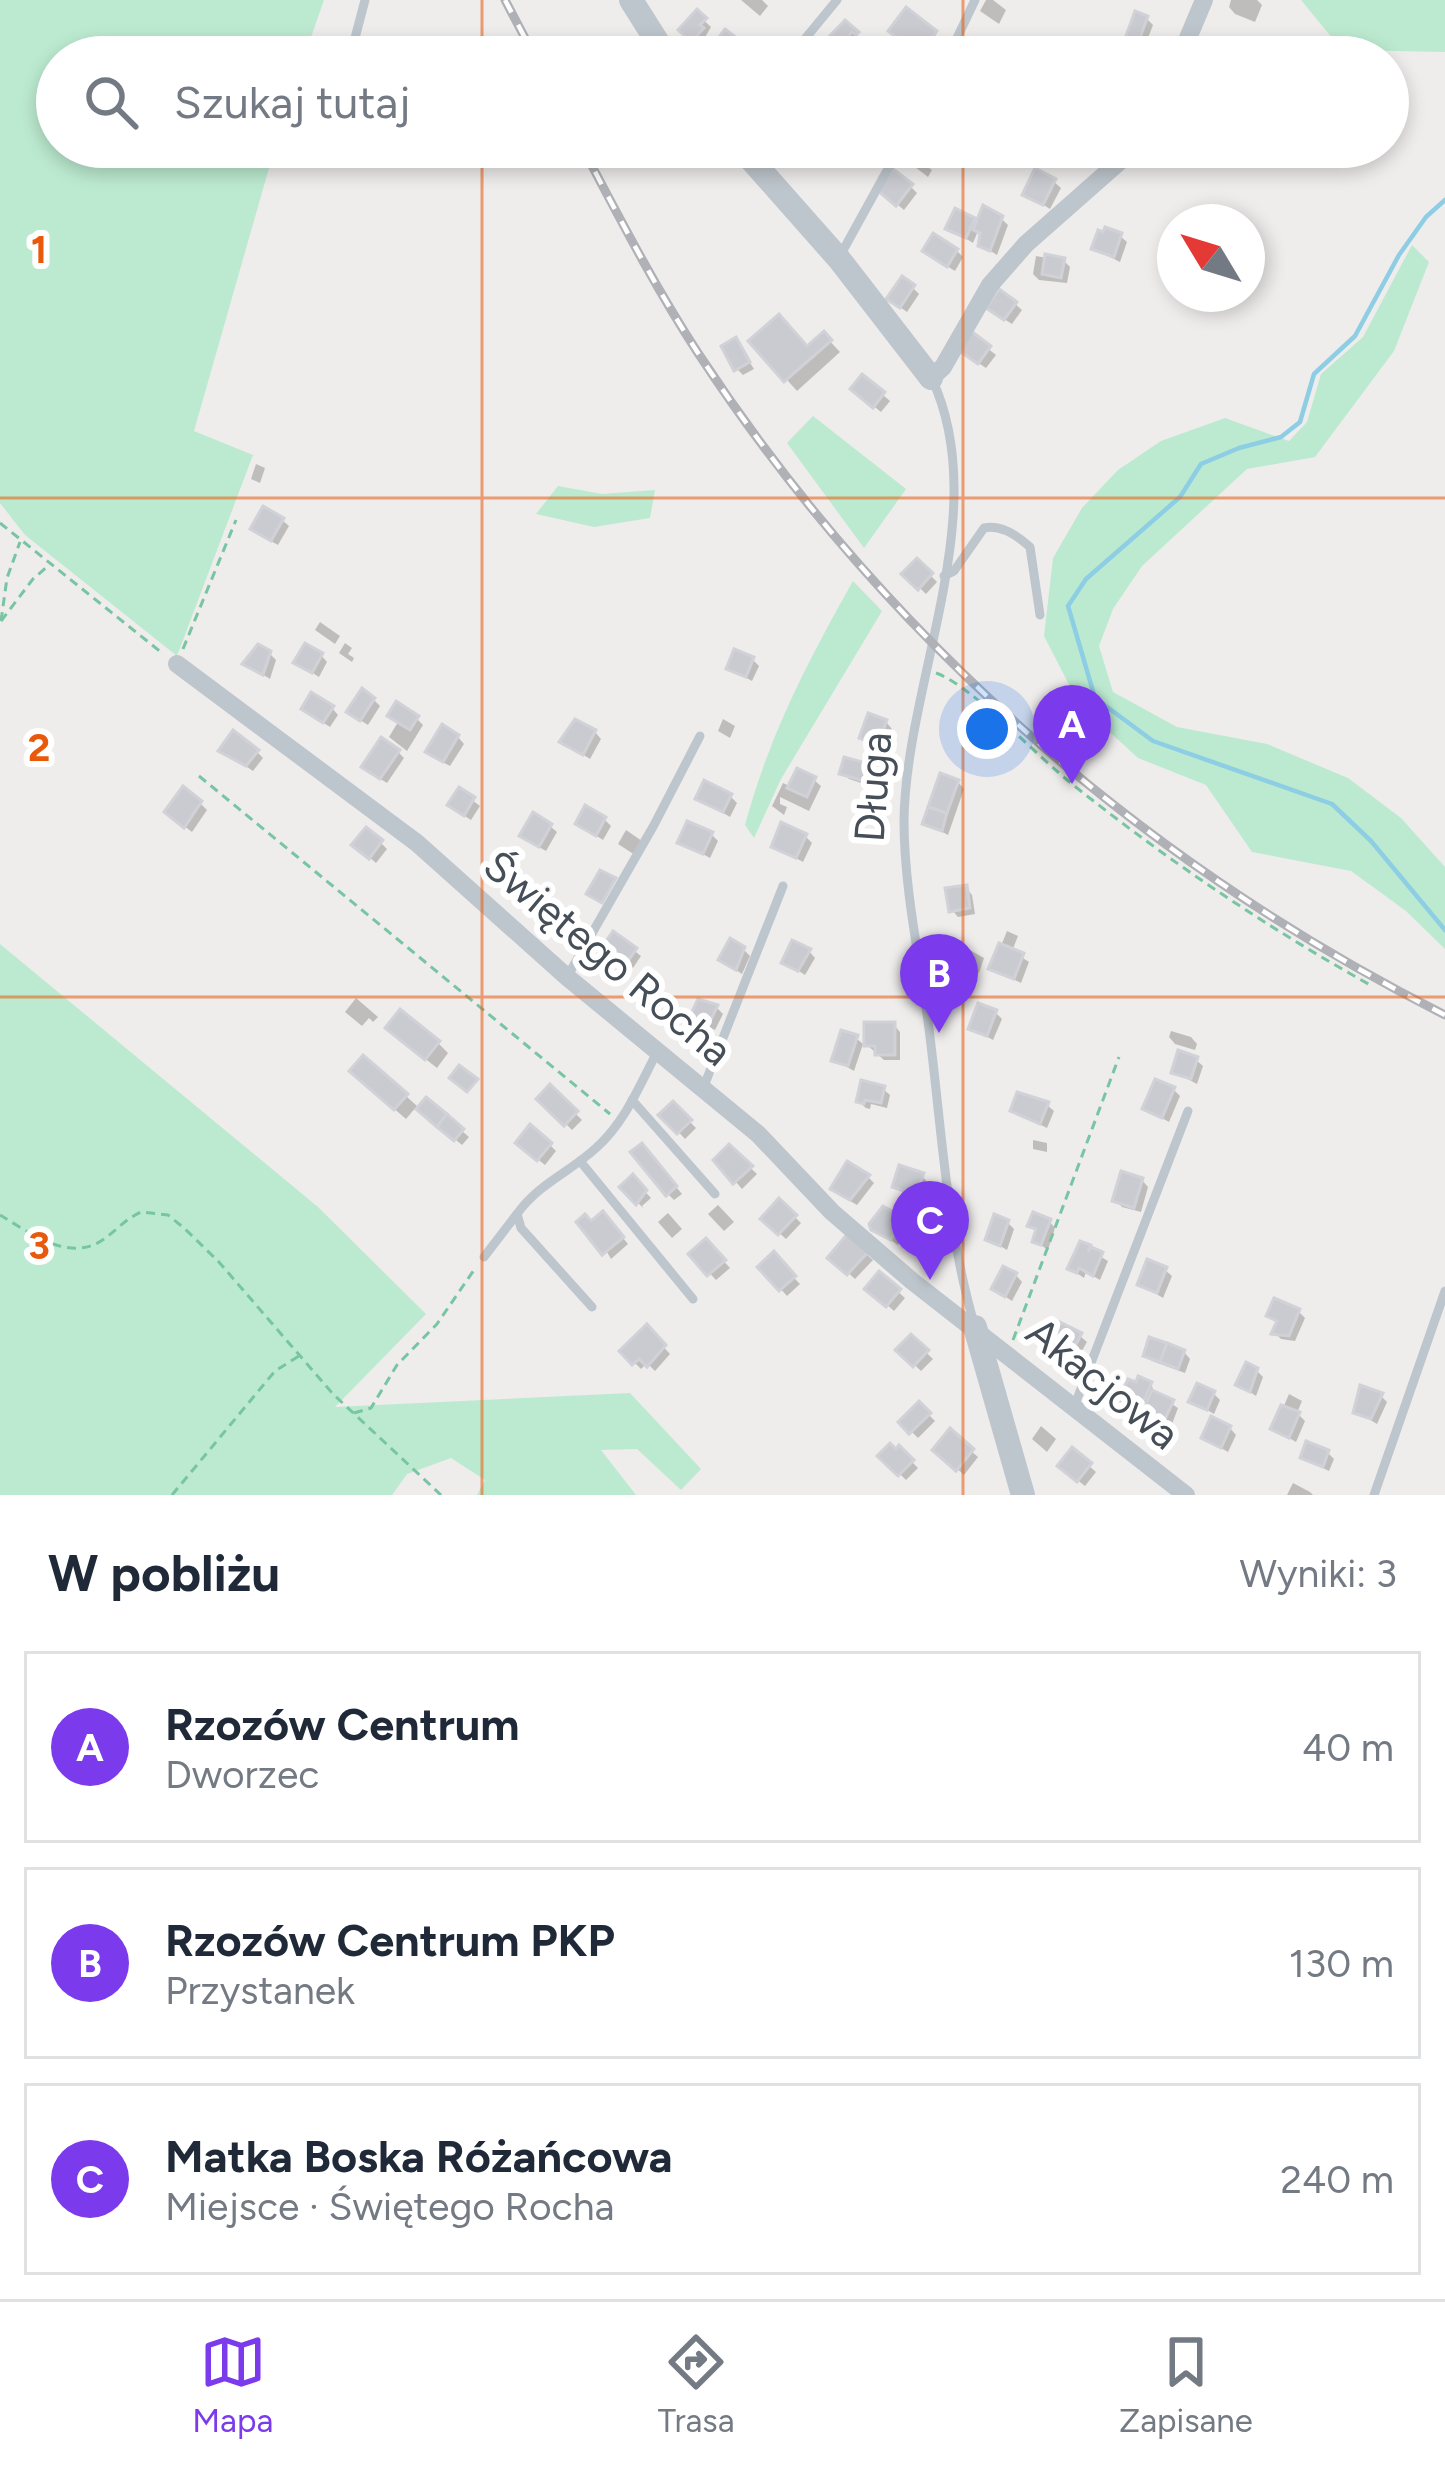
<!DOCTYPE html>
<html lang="pl">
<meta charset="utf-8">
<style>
body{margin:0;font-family:Figtree,sans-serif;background:#f2f2f3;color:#1f2937}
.compass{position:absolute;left:1157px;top:204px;width:108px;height:108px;border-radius:50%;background:#fff;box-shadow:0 6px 18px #0003;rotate:308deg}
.you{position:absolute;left:987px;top:729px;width:42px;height:42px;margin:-30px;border:9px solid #fff;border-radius:50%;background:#1a73e8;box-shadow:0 0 0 18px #1a73e833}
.badge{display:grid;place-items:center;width:78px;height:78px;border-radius:50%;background:#7c3aed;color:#fff;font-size:39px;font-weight:700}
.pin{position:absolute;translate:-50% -99px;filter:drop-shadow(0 3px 6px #0008)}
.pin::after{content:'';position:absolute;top:63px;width:42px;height:36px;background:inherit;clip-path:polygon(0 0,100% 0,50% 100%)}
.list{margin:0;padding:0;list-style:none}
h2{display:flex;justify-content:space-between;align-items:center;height:156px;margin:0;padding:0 48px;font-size:51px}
h2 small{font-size:39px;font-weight:400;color:#747a83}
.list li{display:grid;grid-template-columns:78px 1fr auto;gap:36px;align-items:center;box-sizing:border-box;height:192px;margin:0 24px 24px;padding:0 24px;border:3px solid #e0e1e3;border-radius:0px}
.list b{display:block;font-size:45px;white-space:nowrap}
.list p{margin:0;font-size:39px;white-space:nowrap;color:#747a83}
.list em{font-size:39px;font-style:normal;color:#747a83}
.icon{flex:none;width:66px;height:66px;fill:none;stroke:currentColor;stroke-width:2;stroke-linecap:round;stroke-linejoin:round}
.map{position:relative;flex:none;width:1445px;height:1495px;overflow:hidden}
.search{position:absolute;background:#fff;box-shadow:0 6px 18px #0003;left:36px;right:36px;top:36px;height:132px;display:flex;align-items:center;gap:30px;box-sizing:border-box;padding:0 42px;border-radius:66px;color:#747a83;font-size:45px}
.sheet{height:804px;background:#fff}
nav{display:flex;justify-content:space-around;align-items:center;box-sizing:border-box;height:168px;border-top:3px solid #e0e1e3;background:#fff;font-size:33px;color:#747a83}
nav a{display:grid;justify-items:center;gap:6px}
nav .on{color:#7c3aed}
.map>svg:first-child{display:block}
.green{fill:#bcead0}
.shadow{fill:#0003}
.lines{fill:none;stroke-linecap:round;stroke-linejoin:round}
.stream{stroke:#8dcee4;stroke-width:4.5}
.building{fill:#cacbd1;stroke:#d0d2d7;stroke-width:3}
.path{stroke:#77c5a2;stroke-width:3;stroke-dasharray:9 6;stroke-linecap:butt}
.service{stroke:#bec6cd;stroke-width:9}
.minor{stroke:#bec6cd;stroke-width:18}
.tertiary{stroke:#bec6cd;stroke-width:24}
.rail-casing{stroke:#afb1b6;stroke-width:9}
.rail{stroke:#fff;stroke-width:4.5;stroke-dasharray:14;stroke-linecap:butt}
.grid{fill:none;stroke:#e8590c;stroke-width:3;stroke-opacity:0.55}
.labels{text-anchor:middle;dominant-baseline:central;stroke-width:12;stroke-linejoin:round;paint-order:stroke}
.street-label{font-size:42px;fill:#464e58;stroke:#fff}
.grid-label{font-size:39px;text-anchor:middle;font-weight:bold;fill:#e8590c;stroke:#fff;stroke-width:12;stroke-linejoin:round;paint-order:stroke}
</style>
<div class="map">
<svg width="1445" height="1495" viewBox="0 0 1445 1495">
<rect width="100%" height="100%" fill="#efecec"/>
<g class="green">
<polygon points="0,0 324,0 304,57 57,57 57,147 275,147 194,431 253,455 177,656 25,535 0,503"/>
<polygon points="1301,0 1445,0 1445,52 1342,50"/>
<polygon points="1412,245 1429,262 1394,351 1315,457 1247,469 1142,566 1113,609 1099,646 1113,692 1177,727 1267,744 1348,778 1401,818 1445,867 1445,949 1406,911 1351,871 1252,852 1206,785 1138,758 1079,704 1044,636 1053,558 1082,508 1118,470 1161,441 1225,418 1289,441 1307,422 1321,374 1363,337"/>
<polygon points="813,416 906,489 864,548 787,443"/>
<polygon points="558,486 602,494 655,490 650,518 594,527 536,514"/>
<path d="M853 581 882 611 781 779 754 838 745 825C770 733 807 663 853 581Z"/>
<polygon points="0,944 318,1207 426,1314 335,1407 630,1393 701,1469 681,1490 637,1449 601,1450 636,1495 477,1495 485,1480 451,1458 407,1474 392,1495 0,1495"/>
</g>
<g class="shadow">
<polygon points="741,0 762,0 768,6 760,16"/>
<polygon points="986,0 993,0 1006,10 999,24 980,11"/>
<polygon points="1231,0 1257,0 1262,5 1255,22 1235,14 1229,7"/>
<polygon points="907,11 946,44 935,57 923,57 902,41"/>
<polygon points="697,14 711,27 700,46 682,30"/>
<polygon points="1146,18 1153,25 1141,56 1125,46"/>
<polygon points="845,24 859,37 851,46 858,53 854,57 848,57 830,40"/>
<polygon points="920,161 932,170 928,177 915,167"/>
<polygon points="1054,182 1061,188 1050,209 1026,194"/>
<polygon points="911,187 917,193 904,210 887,196"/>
<polygon points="994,212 1008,225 997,255 981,245 983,236 978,231 973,243 949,228 974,221 978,225"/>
<polygon points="1120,236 1127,242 1120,262 1094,249"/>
<polygon points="957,251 963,257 955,271 932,257"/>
<polygon points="1036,256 1064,261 1070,267 1067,283 1039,280 1033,274"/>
<polygon points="913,288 919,294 907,312 897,305"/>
<polygon points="1015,304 1022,310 1012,324 996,314"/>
<polygon points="824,335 840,352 797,391 752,341 808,350"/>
<polygon points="972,336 996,355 986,368 968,356"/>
<polygon points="736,341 754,369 743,375 737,369"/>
<polygon points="863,378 890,401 881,412 860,395"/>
<polygon points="256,464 265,468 260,483 251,479"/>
<polygon points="282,520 289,526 278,545 260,535"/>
<polygon points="917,562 937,582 926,594 905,574"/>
<polygon points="320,622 340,636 335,644 315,630"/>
<polygon points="345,643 352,648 348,654 354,658 352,662 339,653"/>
<polygon points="269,653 276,660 270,679 246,664"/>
<polygon points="321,655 327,662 319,677 297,663"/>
<polygon points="752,659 759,666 752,681 729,668"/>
<polygon points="374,700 380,706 368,725 357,718"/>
<polygon points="332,708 338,715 330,727 311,715"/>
<polygon points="417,719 423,725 407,751 389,737 398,722"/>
<polygon points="723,719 735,726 730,738 718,731"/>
<polygon points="886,722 892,729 884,750 862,737"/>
<polygon points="595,732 601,739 590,759 563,742"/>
<polygon points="458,737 464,744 450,766 435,758"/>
<polygon points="222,750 257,752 263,758 253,771"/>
<polygon points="398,752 404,758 387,783 371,773"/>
<polygon points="867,767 874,773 870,786 849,779 842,773"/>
<polygon points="814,780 821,786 809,811 780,797 780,804 787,807 784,815 772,806 783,783 791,787"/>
<polygon points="958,782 964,789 948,835 926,823"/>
<polygon points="460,791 480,806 471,820 457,811"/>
<polygon points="730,796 737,803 730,817 698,798"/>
<polygon points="200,803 207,810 192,832 174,818"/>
<polygon points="604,819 611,826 603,840 578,824"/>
<polygon points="550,826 557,832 546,851 530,842"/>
<polygon points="626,830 642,841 635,855 618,844"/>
<polygon points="711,834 718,841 710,858 681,842"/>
<polygon points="805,836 812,843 803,862 774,846"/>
<polygon points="381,843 387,849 376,863 362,851"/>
<polygon points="512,868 532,883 526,892 506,877"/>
<polygon points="966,888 972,895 975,914 958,917 952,910"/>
<polygon points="1007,931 1018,936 1012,951 1029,962 1021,983 992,968"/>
<polygon points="614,935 641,956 633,968 619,958 611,969 598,958"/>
<polygon points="743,949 750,956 742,974 721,960"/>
<polygon points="968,949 984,958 979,973 964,964"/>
<polygon points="809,951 815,958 805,975 785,962"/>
<polygon points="356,998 378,1017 373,1022 369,1018 362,1026 345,1012"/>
<polygon points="716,1007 723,1014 715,1030 692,1019"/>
<polygon points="995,1012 1002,1019 993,1040 972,1028"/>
<polygon points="894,1025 900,1032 900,1060 884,1060 867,1045"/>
<polygon points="1171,1031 1191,1037 1197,1044 1195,1050 1175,1044 1169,1037"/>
<polygon points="856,1038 863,1044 854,1071 835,1060"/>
<polygon points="400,1039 438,1043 448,1053 437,1068"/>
<polygon points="1196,1060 1203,1066 1197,1084 1174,1072"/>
<polygon points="363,1082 406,1096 417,1106 406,1119"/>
<polygon points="550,1089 582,1120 572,1130 541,1099"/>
<polygon points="883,1089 890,1095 887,1108 871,1104 870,1109 866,1108 859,1102"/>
<polygon points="1174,1090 1180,1096 1169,1122 1146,1109"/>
<polygon points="427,1101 469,1137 462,1145 426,1115"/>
<polygon points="673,1105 696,1128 685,1139 663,1115"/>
<polygon points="1047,1105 1054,1111 1047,1128 1013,1111"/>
<polygon points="1033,1140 1047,1143 1047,1152 1033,1149"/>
<polygon points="550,1145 556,1151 545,1165 525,1149"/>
<polygon points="729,1148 757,1174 742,1189 717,1160"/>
<polygon points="648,1153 682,1194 674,1200 668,1194"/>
<polygon points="922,1176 928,1183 923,1200 895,1186"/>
<polygon points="868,1177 874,1183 857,1205 840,1195"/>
<polygon points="633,1179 651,1198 642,1206 644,1209 623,1187"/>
<polygon points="1142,1180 1148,1187 1141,1212 1122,1207 1116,1200"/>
<polygon points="779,1202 801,1223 786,1239 764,1219"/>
<polygon points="718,1205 734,1222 724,1231 708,1214"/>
<polygon points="668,1213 682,1229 672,1238 658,1222"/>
<polygon points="902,1219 908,1226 898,1245 873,1228"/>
<polygon points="609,1221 628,1244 611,1259 591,1224"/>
<polygon points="1049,1221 1055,1228 1048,1250 1035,1241 1038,1233 1031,1226"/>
<polygon points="1008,1223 1014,1229 1007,1250 988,1239"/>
<polygon points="848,1238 873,1260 855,1279 831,1257"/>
<polygon points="706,1242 730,1268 716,1280 692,1254"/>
<polygon points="1081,1245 1108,1261 1100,1280 1086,1272 1084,1278 1071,1269"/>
<polygon points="773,1256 800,1284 787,1296 761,1267"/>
<polygon points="1165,1270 1172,1276 1163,1298 1140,1284"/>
<polygon points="879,1275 905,1298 894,1311 868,1288"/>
<polygon points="1016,1275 1022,1282 1012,1301 994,1289"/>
<polygon points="1299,1312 1305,1318 1295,1341 1281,1339 1275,1333 1279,1323 1269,1315"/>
<polygon points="647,1329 670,1354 655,1371 647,1363 641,1369 623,1351"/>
<polygon points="1080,1336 1087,1342 1079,1356 1058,1342"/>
<polygon points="911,1338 933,1359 921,1371 899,1350"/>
<polygon points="1184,1352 1190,1359 1185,1373 1152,1361 1146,1355"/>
<polygon points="1256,1370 1263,1377 1256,1396 1239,1385"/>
<polygon points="1151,1385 1156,1394 1178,1408 1172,1424 1122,1399"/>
<polygon points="1214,1394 1220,1400 1214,1414 1192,1401"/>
<polygon points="1289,1394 1302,1401 1297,1413 1305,1421 1296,1442 1274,1429"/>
<polygon points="1381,1396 1387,1402 1377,1424 1357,1412"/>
<polygon points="919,1405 935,1421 918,1438 902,1422"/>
<polygon points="1041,1426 1056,1439 1047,1452 1032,1439"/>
<polygon points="1230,1428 1236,1435 1228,1452 1204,1438"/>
<polygon points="950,1433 978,1457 964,1475 936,1450"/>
<polygon points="899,1449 918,1468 906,1480 882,1456"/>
<polygon points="1073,1452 1096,1472 1085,1486 1067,1472"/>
<polygon points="1327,1452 1334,1459 1329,1471 1303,1458"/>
<polygon points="1293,1483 1310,1492 1313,1495 1287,1495"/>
</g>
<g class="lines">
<polyline class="stream" points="1445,200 1426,217 1399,255 1355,336 1314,374 1300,422 1281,437 1239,448 1201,464 1180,497 1086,579 1068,606 1095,698 1153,741 1332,804 1371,841 1445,930"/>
</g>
<g class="building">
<polygon points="906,7 937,31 919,55 888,31"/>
<polygon points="697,9 707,18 700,25 704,28 691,42 678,30"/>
<polygon points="1135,11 1148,16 1135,51 1122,47"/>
<polygon points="845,20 859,32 856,35 852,32 847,38 854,45 843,56 826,40"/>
<polygon points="725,29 751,49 745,57 723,57 711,48"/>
<polygon points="1035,168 1056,179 1043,205 1022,195"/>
<polygon points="893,169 913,184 896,206 877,190"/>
<polygon points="983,205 1003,216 990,251 978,246 980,233 973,230"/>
<polygon points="955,208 975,218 966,238 945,229"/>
<polygon points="1105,227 1122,233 1114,257 1091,249 1098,230 1103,232"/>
<polygon points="933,233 958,249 947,267 922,251"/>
<polygon points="1045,254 1065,258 1061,278 1042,274"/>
<polygon points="902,276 915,285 900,308 886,299"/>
<polygon points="999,289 1017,302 1004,320 986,308"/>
<polygon points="779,314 807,346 824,331 832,340 784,382 748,341"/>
<polygon points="971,331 991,346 978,364 958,350"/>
<polygon points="736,337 750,362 734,371 721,346"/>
<polygon points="862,374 885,392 873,408 850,389"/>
<polygon points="263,506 284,518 271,541 250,529"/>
<polygon points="917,558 933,573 918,590 901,574"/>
<polygon points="305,643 323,653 312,673 293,663"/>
<polygon points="258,644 271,651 263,675 242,664"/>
<polygon points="734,649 754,657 746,677 726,669"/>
<polygon points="362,688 375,698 360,721 346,712"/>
<polygon points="311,692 334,706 323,723 301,709"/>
<polygon points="396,701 419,716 410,730 387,716"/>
<polygon points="868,713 887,720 878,745 859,738"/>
<polygon points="575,719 596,730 583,755 559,742"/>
<polygon points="442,724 459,735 443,762 425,752"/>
<polygon points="233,730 259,750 246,766 218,751"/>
<polygon points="381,737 400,750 380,779 361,767"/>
<polygon points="844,757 869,764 864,781 839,774"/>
<polygon points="797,768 816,777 807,797 787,788"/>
<polygon points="940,773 959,780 947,813 928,807"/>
<polygon points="704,780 732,794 723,812 695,799"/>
<polygon points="183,786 202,801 184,828 164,812"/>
<polygon points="459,787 475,797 464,816 447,805"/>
<polygon points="585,805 606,817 596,836 575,824"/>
<polygon points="928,807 947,813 942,831 922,824"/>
<polygon points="533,812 552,824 539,847 519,836"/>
<polygon points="687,821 713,832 703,854 677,843"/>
<polygon points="781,822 807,834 796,858 771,847"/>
<polygon points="366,827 383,840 369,859 351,845"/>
<polygon points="600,870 616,878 602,903 586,894"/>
<polygon points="967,885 970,908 949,912 945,888"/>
<polygon points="613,931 637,948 626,964 611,954 603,965 594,959"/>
<polygon points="730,938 745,947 736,970 718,960"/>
<polygon points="792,940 811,949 798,971 781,963"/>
<polygon points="999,943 1024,953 1014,979 988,969"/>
<polygon points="698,999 718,1005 708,1026 688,1020"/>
<polygon points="978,1003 997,1010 987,1036 968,1029"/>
<polygon points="400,1009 440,1041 425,1060 385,1028"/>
<polygon points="864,1022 895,1022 895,1055 875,1055 875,1046 864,1046"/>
<polygon points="841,1030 858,1035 848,1066 831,1061"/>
<polygon points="1178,1050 1198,1057 1191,1079 1171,1073"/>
<polygon points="363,1055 408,1094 394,1110 349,1071"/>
<polygon points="459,1065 478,1079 467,1092 449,1078"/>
<polygon points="1155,1079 1175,1087 1162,1118 1142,1109"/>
<polygon points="861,1080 885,1086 881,1103 865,1100 864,1104 856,1102"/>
<polygon points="550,1084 578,1111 564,1126 536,1099"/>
<polygon points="1017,1092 1049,1102 1040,1124 1010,1111"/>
<polygon points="426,1097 447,1114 437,1127 416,1109"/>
<polygon points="673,1101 692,1120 677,1134 658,1115"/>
<polygon points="447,1114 464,1129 454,1141 437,1127"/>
<polygon points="530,1124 552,1143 537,1161 515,1143"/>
<polygon points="642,1143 677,1186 666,1196 630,1152"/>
<polygon points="729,1144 753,1166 733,1184 713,1160"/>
<polygon points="847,1161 870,1175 850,1200 830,1189"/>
<polygon points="899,1165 924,1173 916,1195 892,1187"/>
<polygon points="1121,1171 1143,1178 1134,1208 1112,1201"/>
<polygon points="633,1174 647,1190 636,1205 619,1187"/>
<polygon points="779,1198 797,1215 778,1235 760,1219"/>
<polygon points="883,1206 903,1217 891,1240 871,1230 869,1224"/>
<polygon points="603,1211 624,1237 602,1255 576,1222 585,1214 591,1221"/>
<polygon points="1033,1212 1051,1219 1041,1245 1032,1242 1036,1229 1027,1226"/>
<polygon points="994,1214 1009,1220 1000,1246 985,1240"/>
<polygon points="848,1233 869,1251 847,1275 827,1258"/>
<polygon points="706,1238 726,1260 707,1276 688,1254"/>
<polygon points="1080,1241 1091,1245 1088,1252 1091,1247 1103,1252 1093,1276 1079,1268 1077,1273 1067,1269"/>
<polygon points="774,1251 796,1276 779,1291 757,1267"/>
<polygon points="1147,1259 1167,1267 1157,1293 1137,1285"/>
<polygon points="1003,1266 1017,1273 1005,1297 991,1289"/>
<polygon points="879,1271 901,1289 886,1307 864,1289"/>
<polygon points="1274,1298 1300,1309 1289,1336 1271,1334 1277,1321 1266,1316"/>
<polygon points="1060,1322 1082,1333 1072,1352 1054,1343"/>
<polygon points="647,1324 666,1345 647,1367 639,1359 632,1365 619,1351"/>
<polygon points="911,1334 929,1350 913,1367 895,1350"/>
<polygon points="1149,1337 1167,1343 1160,1362 1143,1356"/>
<polygon points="1167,1343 1185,1350 1178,1369 1160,1362"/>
<polygon points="1246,1362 1258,1368 1250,1392 1235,1385"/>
<polygon points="1138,1376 1152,1382 1140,1409 1119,1400 1128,1379 1136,1382"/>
<polygon points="1197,1383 1215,1391 1207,1410 1188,1402"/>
<polygon points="1360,1385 1383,1393 1371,1419 1353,1413"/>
<polygon points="1152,1390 1174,1400 1165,1419 1143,1410"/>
<polygon points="919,1401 931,1413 909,1434 898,1422"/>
<polygon points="1281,1405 1300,1412 1289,1438 1270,1429"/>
<polygon points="1211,1416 1231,1426 1221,1448 1201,1438"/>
<polygon points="950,1428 974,1449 956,1471 932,1450"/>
<polygon points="1306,1441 1329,1450 1323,1467 1300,1458"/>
<polygon points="890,1443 896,1449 899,1445 914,1460 898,1476 877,1456"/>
<polygon points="1072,1447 1092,1463 1077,1482 1057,1466"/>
</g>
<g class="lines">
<g class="path">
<polyline points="0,523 162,653"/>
<polyline points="1,621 7,578 20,542"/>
<polyline points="1,621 33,579 49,565"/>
<polyline points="183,649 236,520"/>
<path d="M936 673C971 685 1039 758 1072 784 1167 860 1266 927 1372 986"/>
<polyline points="199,776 610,1114"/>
<path d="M0 1215C29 1232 67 1262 101 1241 115 1232 125 1219 141 1212L168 1215 184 1228 218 1261 333 1394 441 1495"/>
<polyline points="1013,1340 1119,1057"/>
<polyline points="354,1413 371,1408 397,1365 437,1324 476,1267"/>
<polyline points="172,1495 275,1371 299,1356"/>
</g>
<g class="service">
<polyline points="350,57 365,0"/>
<polyline points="790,57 837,0"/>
<polyline points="948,57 975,0"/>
<polyline points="841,254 900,147"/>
<path d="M932 379C994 512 906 681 904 820 904 889 920 960 929 1029 942 1130 946 1228 975 1327"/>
<path d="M944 576 954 571 984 528C1001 524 1018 536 1030 547L1040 615"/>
<polyline points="567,977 654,825 700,736"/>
<polyline points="704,1086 783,886"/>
<polyline points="632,1100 715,1194"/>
<polyline points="580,1161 693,1299"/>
<polyline points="484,1257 517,1214"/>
<path d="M592 1307 521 1228 517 1214C538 1184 570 1172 596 1148 625 1122 640 1085 657 1052"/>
<polyline points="1074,1407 1188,1111"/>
<polyline points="1374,1495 1445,1291"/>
</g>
<g class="minor">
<polyline points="1180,57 1204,0"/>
<polyline points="931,378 943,367 990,285 1026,244 1136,147"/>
<polyline points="177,664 417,843 567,977 758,1134 832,1212 912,1281 1186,1495"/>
</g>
<g class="tertiary">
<polyline points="631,0 667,57"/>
<polyline points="740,147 839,259 931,378"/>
<polyline points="975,1327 1023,1495"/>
</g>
<defs>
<g id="rail">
<polyline points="505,0 535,57"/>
<path d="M582 147C619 217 655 287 698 353 885 638 1142 862 1445 1015"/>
</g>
</defs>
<use href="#rail" class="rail-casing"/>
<use href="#rail" class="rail"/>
</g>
<path class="grid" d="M482 0V57M963 0V57M482 147V1495M963 147V1495M0 498H1445M0 997H1445"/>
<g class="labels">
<g class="street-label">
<text transform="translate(873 787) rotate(-86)">Długa</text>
<text transform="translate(608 958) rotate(40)">Świętego Rocha</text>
<text transform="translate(1103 1383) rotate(39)">Akacjowa</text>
</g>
</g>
<g class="grid-label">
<text x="39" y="263">1</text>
<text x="39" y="761">2</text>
<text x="39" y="1259">3</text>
</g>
</svg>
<svg class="compass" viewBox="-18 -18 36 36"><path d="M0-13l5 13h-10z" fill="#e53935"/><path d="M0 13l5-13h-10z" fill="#747a83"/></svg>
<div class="you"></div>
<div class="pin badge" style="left:1072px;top:784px">A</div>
<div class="pin badge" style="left:939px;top:1033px">B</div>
<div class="pin badge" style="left:930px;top:1280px">C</div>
<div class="search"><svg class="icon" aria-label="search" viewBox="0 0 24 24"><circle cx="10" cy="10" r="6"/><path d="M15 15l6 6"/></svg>Szukaj tutaj</div>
</div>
<section class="sheet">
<h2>W pobliżu<small>Wyniki: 3</small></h2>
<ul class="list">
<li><span class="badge">A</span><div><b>Rzozów Centrum</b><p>Dworzec</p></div><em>40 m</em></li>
<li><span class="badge">B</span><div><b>Rzozów Centrum PKP</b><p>Przystanek</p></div><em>130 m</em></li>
<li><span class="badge">C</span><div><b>Matka Boska Różańcowa</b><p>Miejsce · Świętego Rocha</p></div><em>240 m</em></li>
</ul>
</section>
<nav>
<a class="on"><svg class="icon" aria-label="map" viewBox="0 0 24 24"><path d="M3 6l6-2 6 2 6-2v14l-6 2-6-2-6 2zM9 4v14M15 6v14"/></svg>Mapa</a>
<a><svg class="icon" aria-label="directions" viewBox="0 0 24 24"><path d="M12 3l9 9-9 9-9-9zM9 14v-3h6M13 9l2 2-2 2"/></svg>Trasa</a>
<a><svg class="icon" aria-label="saved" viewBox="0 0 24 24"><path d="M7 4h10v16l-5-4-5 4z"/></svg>Zapisane</a>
</nav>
